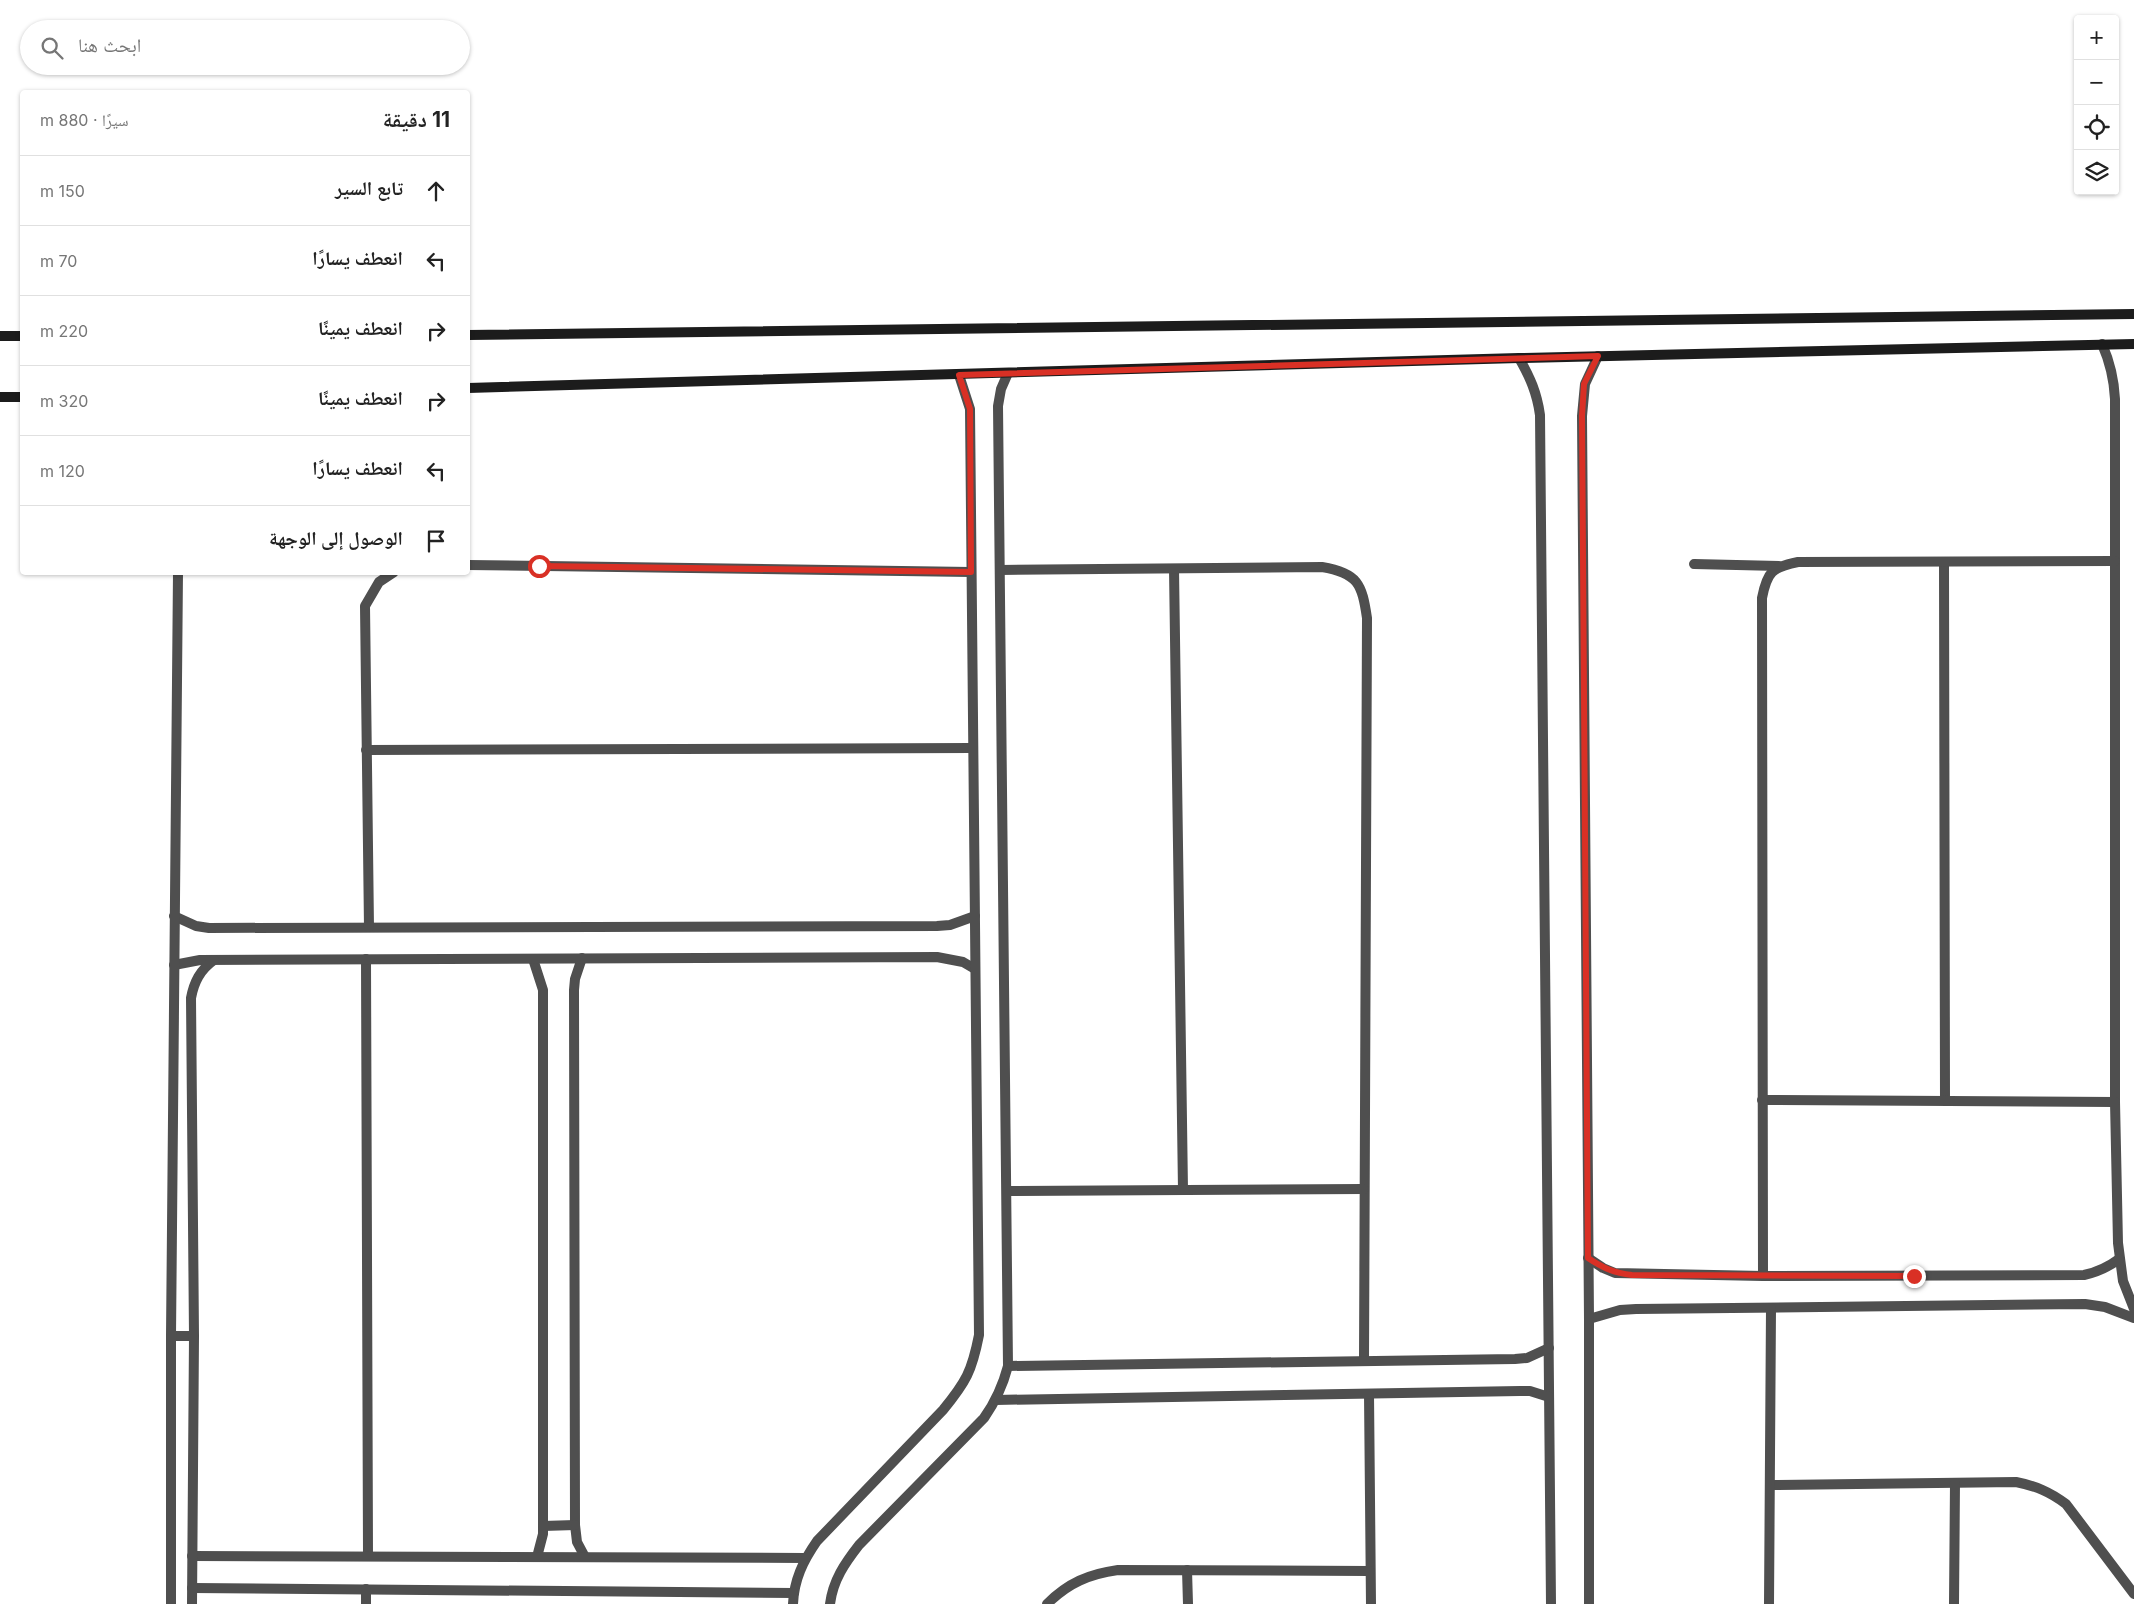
<!DOCTYPE html>
<html lang="ar">
<meta charset="utf-8">
<style>
body{margin:0;font-family:Inter,"Noto Naskh Arabic",sans-serif;background:#f2f2f2;color:#222;direction:rtl}
.controls{position:absolute;right:15px;top:15px;display:grid;overflow:hidden;border-radius:5px;box-shadow:0 1px 4px #0004}
.controls button{width:45px;height:45px;display:grid;place-items:center;padding:0;border:0;border-bottom:1px solid #e0e0e0;background:#fff;color:#222;font:25px sans-serif}
.stop{position:absolute;width:15px;height:15px;margin:-11px;border:4px solid #d93025;border-radius:50%;background:#fff}
.stop.end{background:#d93025;border-color:#fff;box-shadow:0 1px 5px #0008}
.list{margin:0;padding:0;list-style:none}
h2{display:flex;justify-content:space-between;align-items:center;height:65px;margin:0;padding:0 20px;font-size:21px}
h2 small{font-size:16px;font-weight:400;color:#767676}
.list li{display:grid;grid-template-columns:32px 1fr auto;gap:15px;align-items:center;box-sizing:border-box;height:70px;padding:0 20px;border-top:1px solid #e0e0e0}
.list b{display:block;font-size:19px;white-space:nowrap}
.list em{font-size:16px;font-style:normal;color:#767676}
.icon{flex:none;width:28px;height:28px;fill:none;stroke:currentColor;stroke-width:2;stroke-linecap:round;stroke-linejoin:round}
.map{position:relative;flex:none;width:2134px;height:1604px;overflow:hidden;direction:ltr}
.search{position:absolute;background:#fff;box-shadow:0 1px 4px #0004;left:20px;top:20px;width:450px;height:55px;display:flex;align-items:center;gap:12px;box-sizing:border-box;padding:0 18px;border-radius:28px;color:#767676;font-size:19px}
.panel{position:absolute;background:#fff;box-shadow:0 1px 4px #0004;left:20px;top:90px;width:450px;height:485px;border-radius:5px;direction:rtl}
.map>svg:first-child{display:block}
.lines{fill:none;stroke-linecap:round;stroke-linejoin:round}
.lane{stroke:#4f4f4f;stroke-width:10}
.street{stroke:#4f4f4f;stroke-width:10}
.secondary{stroke:#1c1c1c;stroke-width:10}
.route{stroke:#d93025;stroke-width:6}
</style>
<div class="map">
<svg width="2134" height="1604" viewBox="0 0 2134 1604">
<rect width="100%" height="100%" fill="#fff"/>
<g class="lines">
<polyline class="lane" points="1694,564 1779,566"/>
<g class="street">
<path d="M2102 344C2110 362 2114 379 2115 399V1102L2118 1243 2123 1281 2134 1309"/>
<path d="M1519 358C1530 377 1537 393 1540 415L1551 1604"/>
<polyline points="1944,562 1945,1101"/>
<polyline points="468,565 971,572"/>
<polyline points="1174,569 1183,1190"/>
<path d="M1000 570 1322 567C1358 573 1362 584 1367 618L1364 1361"/>
<polyline points="366,750 972,748"/>
<polyline points="174,916 196,926 209,928 937,926 950,925 975,916"/>
<polyline points="369,927 365,606 379,582 394,572"/>
<polyline points="582,958 575,979 574,990 575,1525 577,1542 585,1557"/>
<polyline points="366,959 368,1556"/>
<polyline points="533,959 543,990 543,1534 537,1557"/>
<polyline points="174,965 200,960 937,957 963,962 975,969"/>
<polyline points="1762,1100 2115,1102"/>
<polyline points="1007,1191 1364,1189"/>
<path d="M1588 1258 1603 1268 1615 1273 1763 1276 2084 1275C2098 1272 2107 1268 2119 1259"/>
<path d="M1763 1276 1762 598C1767 572 1772 567 1798 562L2115 561"/>
<polyline points="1589,1319 1620,1310 1636,1309 2085,1304 2105,1307 2134,1318"/>
<polyline points="171,1336 194,1336"/>
<polyline points="1008,1366 1515,1359 1527,1358 1549,1348"/>
<polyline points="1369,1394 1371,1604"/>
<polyline points="996,1400 1520,1391 1530,1391 1549,1397"/>
<path d="M1770 1485 2016 1482C2036 1486 2050 1492 2066 1504L2134 1594"/>
<polyline points="543,1526 575,1525"/>
<polyline points="192,1556 805,1558"/>
<polyline points="1187,1570 1188,1604"/>
<polyline points="192,1588 794,1593"/>
<polyline points="366,1589 366,1604"/>
<polyline points="171,1604 171,1336 178,572"/>
<path d="M192 1604 194 1336 191 998C194 982 200 970 214 960"/>
<path d="M793 1604C794 1580 803 1561 817 1541L943 1410C966 1382 972 1371 979 1335L970 409 959 375"/>
<path d="M830 1604C833 1580 845 1563 859 1545L984 1418C996 1401 1003 1385 1008 1366L998 406 1001 389 1008 373"/>
<path d="M1047 1604C1068 1583 1089 1574 1118 1570L1370 1571"/>
<polyline points="1589,1604 1589,1319 1582,416 1585,384 1598,356"/>
<polyline points="1769,1604 1771,1308"/>
<polyline points="1954,1604 1955,1483"/>
</g>
<g class="secondary">
<polyline points="468,335 2134,314"/>
<polyline points="0,336 22,336"/>
<polyline points="468,388 1519,358 2134,344"/>
<polyline points="0,397 22,397"/>
</g>
</g>
<g class="lines">
<path class="route" d="M539 566 971 572 970 409 959 375 1598 356 1584 384 1582 416 1588 1258C1603 1268 1614 1273 1632 1275L1914 1276"/>
</g>
</svg>
<div class="controls">
<button>+</button>
<button>−</button>
<button><svg class="icon" aria-label="locate" viewBox="0 0 24 24"><circle cx="12" cy="12" r="6"/><path d="M12 2v4M12 18v4M2 12h4M18 12h4"/></svg></button>
<button><svg class="icon" aria-label="layers" viewBox="0 0 24 24"><path d="M12 4l9 5-9 5-9-5zM3 14l9 5 9-5"/></svg></button>
</div>
<div class="stop" style="left:539px;top:566px"></div>
<div class="stop end" style="left:1914px;top:1276px"></div>
<div class="search"><svg class="icon" aria-label="search" viewBox="0 0 24 24"><circle cx="10" cy="10" r="6"/><path d="M15 15l6 6"/></svg>ابحث هنا</div>
<section class="panel">
<h2>11 دقيقة<small>سيرًا · 880 m</small></h2>
<ul class="list">
<li><svg class="icon" aria-label="ahead" viewBox="0 0 24 24"><path d="M12 20V5M6 11l6-6 6 6"/></svg><div><b>تابع السير</b></div><em>150 m</em></li>
<li><svg class="icon" aria-label="left" viewBox="0 0 24 24"><path d="M17 20v-9H6M10 6l-5 5 5 5"/></svg><div><b>انعطف يسارًا</b></div><em>70 m</em></li>
<li><svg class="icon" aria-label="right" viewBox="0 0 24 24"><path d="M7 20v-9h11M14 6l5 5-5 5"/></svg><div><b>انعطف يمينًا</b></div><em>220 m</em></li>
<li><svg class="icon" aria-label="right" viewBox="0 0 24 24"><path d="M7 20v-9h11M14 6l5 5-5 5"/></svg><div><b>انعطف يمينًا</b></div><em>320 m</em></li>
<li><svg class="icon" aria-label="left" viewBox="0 0 24 24"><path d="M17 20v-9H6M10 6l-5 5 5 5"/></svg><div><b>انعطف يسارًا</b></div><em>120 m</em></li>
<li><svg class="icon" aria-label="arrive" viewBox="0 0 24 24"><path d="M6 21V4h12l-3 4 3 4H6"/></svg><div><b>الوصول إلى الوجهة</b></div></li>
</ul>
</section>
</div>
